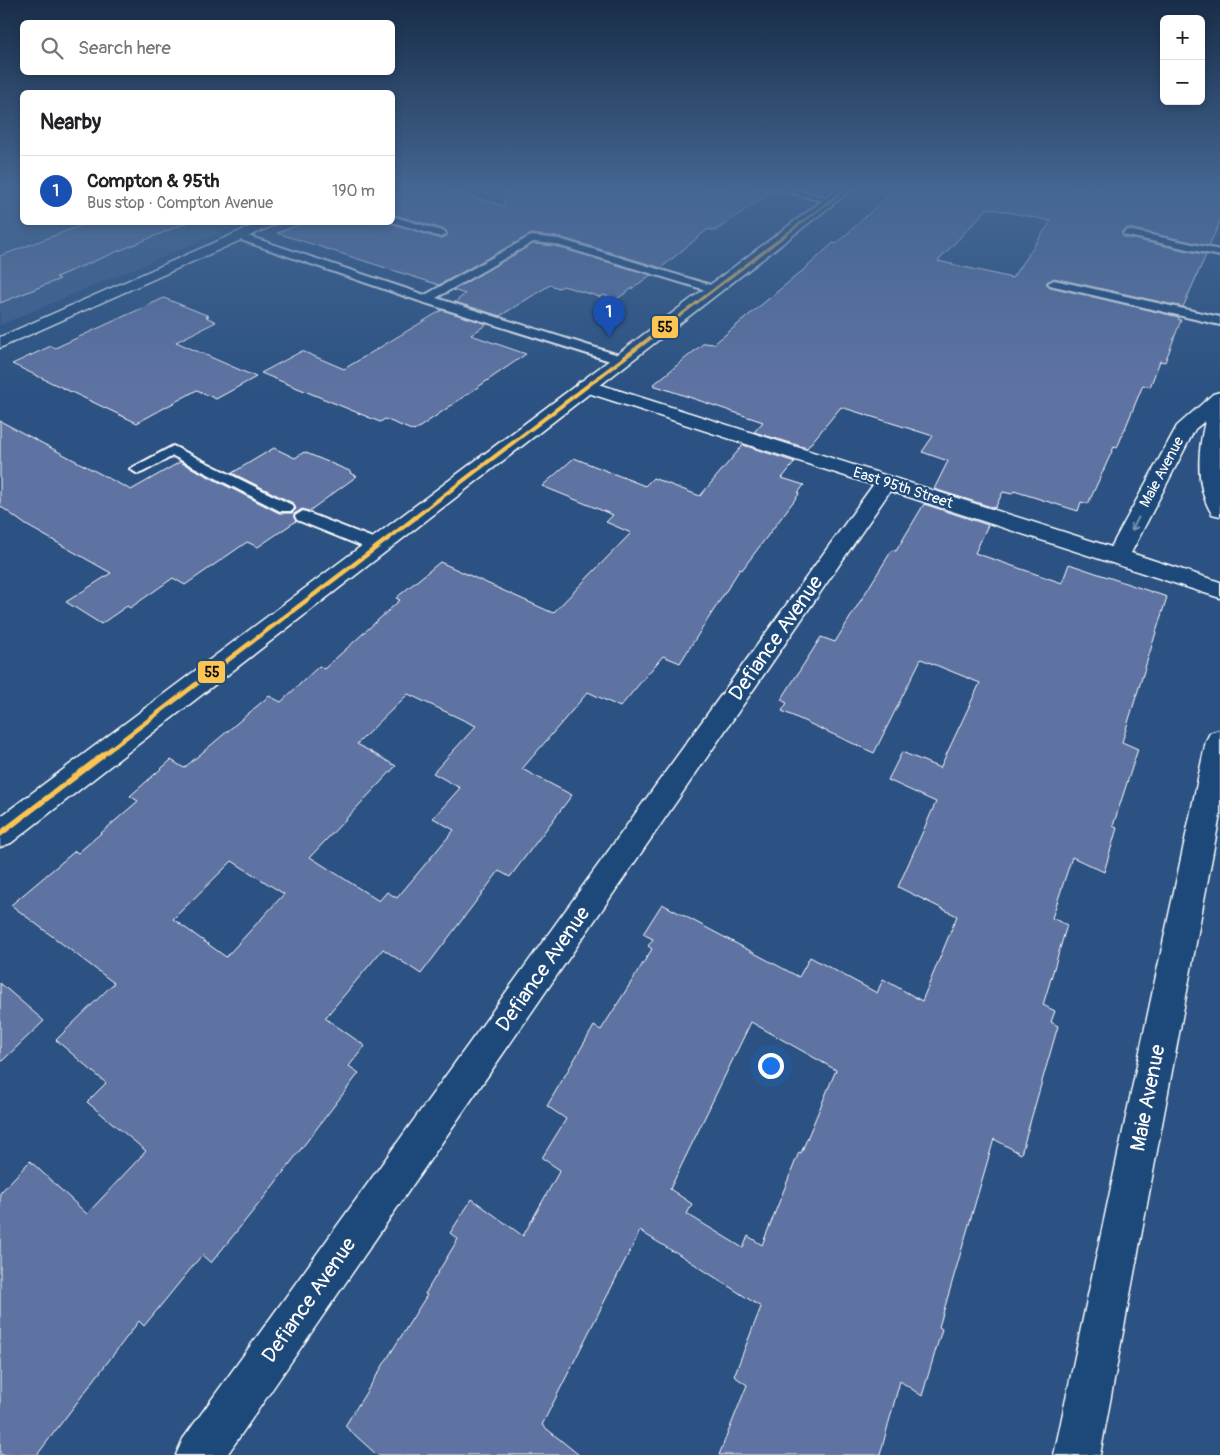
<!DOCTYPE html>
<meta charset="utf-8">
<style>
body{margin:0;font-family:Pangolin,sans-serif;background:#f6f6f6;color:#202124}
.controls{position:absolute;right:15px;top:15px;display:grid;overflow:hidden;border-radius:8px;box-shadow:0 2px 8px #0003}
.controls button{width:45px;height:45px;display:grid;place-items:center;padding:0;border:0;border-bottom:1px solid #e0e0e0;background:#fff;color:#202124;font:25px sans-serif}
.you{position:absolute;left:770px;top:1065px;width:18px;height:18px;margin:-12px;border:4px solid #fff;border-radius:50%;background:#1a73e8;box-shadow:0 0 0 8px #1a73e833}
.badge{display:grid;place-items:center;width:32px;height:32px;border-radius:50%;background:#0f766e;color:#fff;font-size:16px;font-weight:700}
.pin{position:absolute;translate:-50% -41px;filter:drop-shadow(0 1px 2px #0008)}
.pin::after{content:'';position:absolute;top:26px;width:18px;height:15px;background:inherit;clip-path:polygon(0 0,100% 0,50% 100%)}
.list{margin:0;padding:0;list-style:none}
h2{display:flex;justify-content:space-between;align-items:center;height:65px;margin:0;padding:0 20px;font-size:21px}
h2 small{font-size:16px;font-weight:400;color:#757577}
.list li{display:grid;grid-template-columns:32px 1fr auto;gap:15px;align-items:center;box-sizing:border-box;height:70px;padding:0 20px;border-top:1px solid #e0e0e0}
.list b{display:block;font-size:19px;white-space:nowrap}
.list p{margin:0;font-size:16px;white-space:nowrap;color:#757577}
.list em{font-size:16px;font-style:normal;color:#757577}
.icon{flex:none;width:28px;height:28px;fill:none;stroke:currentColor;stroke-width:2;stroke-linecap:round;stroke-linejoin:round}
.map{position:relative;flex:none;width:1220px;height:1455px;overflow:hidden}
.search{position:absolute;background:#fff;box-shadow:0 2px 8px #0003;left:20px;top:20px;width:375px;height:55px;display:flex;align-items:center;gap:12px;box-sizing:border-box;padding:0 18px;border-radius:8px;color:#757577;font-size:19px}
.panel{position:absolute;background:#fff;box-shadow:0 2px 8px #0003;left:20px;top:90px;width:375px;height:135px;border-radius:8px}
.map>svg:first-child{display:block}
.built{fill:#3e5f8e}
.building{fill:#5e73a2;stroke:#fff;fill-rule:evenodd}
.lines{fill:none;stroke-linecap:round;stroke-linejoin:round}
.service-casing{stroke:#fff;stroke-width:4}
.minor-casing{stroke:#fff;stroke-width:3}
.secondary-casing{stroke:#fff;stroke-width:3}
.service{fill:#1f4a7a;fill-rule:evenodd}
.minor{fill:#1f4a7a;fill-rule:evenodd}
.secondary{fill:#1f4a7a;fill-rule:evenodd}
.bus-1-far3-casing{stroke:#1f4a7a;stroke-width:4.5}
.bus-1-far2-casing{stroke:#1f4a7a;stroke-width:6}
.bus-1-far1-casing{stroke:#1f4a7a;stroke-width:8}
.bus-1-casing{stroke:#1f4a7a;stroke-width:9}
.bus-1-far3{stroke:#fcc553;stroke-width:2.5}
.bus-1-far2{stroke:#fcc553;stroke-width:4}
.bus-1-far1{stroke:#fcc553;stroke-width:4.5}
.bus-1{stroke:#fcc553;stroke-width:5.5}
.oneway{stroke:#7992af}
.labels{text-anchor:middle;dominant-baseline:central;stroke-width:4.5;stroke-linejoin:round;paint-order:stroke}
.far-street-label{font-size:15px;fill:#fff;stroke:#1f4a7a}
.near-street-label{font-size:21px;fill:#fff;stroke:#1f4a7a}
.line-badge{stroke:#1f4a7a;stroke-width:2}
.pale-badge-label{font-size:14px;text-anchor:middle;font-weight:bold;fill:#111}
</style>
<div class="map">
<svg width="1220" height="1455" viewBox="0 0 1220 1455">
<rect width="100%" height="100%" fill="#2b5282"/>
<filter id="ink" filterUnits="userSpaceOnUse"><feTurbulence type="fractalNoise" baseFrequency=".02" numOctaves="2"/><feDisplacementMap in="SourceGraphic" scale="10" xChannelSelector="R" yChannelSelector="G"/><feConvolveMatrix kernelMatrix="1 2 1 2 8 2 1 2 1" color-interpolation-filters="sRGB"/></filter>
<g filter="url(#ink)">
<polygon class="built" points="0,188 22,188 22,222 243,223 0,325"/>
<g class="building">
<polygon points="399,188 441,188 504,206 506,188 770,188 773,190 715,231 708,229 661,268 560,237 531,234 439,285 277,233 306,222 390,222 440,239 447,236 446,230 392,214 392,191"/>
<path d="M909 188H1220V222L1209 246 1128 228 1121 232 1124 237 1206 255 1183 307 1054 278 1046 283 1050 287 1179 317 1178 319 1181 320 1165 362 1160 361 1150 387 1143 385 1117 448 1114 447 1088 504 1081 502 1078 511 1014 491 1012 494 1003 492 995 508 934 489 948 461 922 452 933 436 841 407 807 448 754 432 763 422 653 385 704 343 714 344 807 267 833 243 836 244 891 193 901 195ZM988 208 1051 221 1012 278 938 261Z"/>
<polygon points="90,222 186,223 56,277 60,279 0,303 0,256"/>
<polygon points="533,244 554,246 651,275 617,299 603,295 600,297 563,286 559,288 550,285 500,316 455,302 465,294 453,290"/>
<polygon points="164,298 209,316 206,317 216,322 176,342 256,377 216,399 197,390 137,423 12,364 51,346 55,348"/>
<polygon points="442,310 487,324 471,335 526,354 414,431 385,419 380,422 261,373 302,351 344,369"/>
<polygon points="0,421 131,490 180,462 279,513 292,513 296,509 293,503 232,473 274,448 295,458 304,452 352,472 350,473 357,476 309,511 302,509 294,514 296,521 258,547 247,542 185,585 173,578 130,608 127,606 101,624 66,602 111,573 26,525 0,506"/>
<path d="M743 445 795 462 782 478 804 485 798 493 799 494 742 570 740 569 680 663 663 656 620 707 588 692 522 769 572 795 510 877 499 871 421 974 383 949 325 1018 365 1046 349 1066 359 1073 266 1195 211 1263 202 1255 144 1326 139 1321 37 1455H0V1193L30 1161 87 1214 146 1151 87 1102 106 1083 56 1040 114 983 11 905 75 851 78 853 138 801 130 796 171 760 184 768 269 696 281 702 319 666 324 669 400 600 396 598 440 562 553 613 631 533 606 522 613 515 542 486 574 458 645 486 653 478 700 496ZM408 694 476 726 433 773 460 788 433 818 454 830 397 898 387 892 379 901 310 857 396 766 357 744ZM232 861 284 894 226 957 173 919Z"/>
<path d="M924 504 988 525 975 553 1062 583 1069 564 1167 597 1122 742 1138 749 1113 826 1117 828 1104 872 1072 857 1052 918 1067 925 1043 1005 1055 1011 1051 1022 1058 1026 1021 1154 994 1139 939 1327 942 1329 922 1396 900 1381 880 1455H719L747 1385 734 1376 761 1307 674 1251V1252L640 1231 542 1425 579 1455H377L345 1426 427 1295 425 1294 458 1239 450 1233 472 1199 523 1236 560 1170 542 1158 566 1119 547 1106 594 1026 601 1030 652 949 648 946 653 939 643 934 662 904 799 977 810 957 877 993 883 979 922 1001 957 916 898 887 936 802 888 780 902 752 940 768 980 683 921 659 874 753 782 711 787 703 781 700 821 637 835 642 892 550 896 551ZM751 1022 836 1070 801 1153 799 1152 762 1245 748 1236 743 1248 687 1214 692 1204 670 1189Z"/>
<polygon points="0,983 44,1021 0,1063"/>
</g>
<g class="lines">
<defs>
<g id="service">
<polygon points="772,188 789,188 835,200 830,203"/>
<polygon points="392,216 445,232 446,234 441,237 392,222"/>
<polygon points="1128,230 1220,250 1220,256 1124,235 1123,233"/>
<polygon points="242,234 425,295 531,236 559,239 717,287 719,289 717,291 709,291 554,244 533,242 436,298 625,357 627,360 620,364 422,302 238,239 237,237"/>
<polygon points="1054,280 1220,317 1220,325 1050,285 1048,283"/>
<polygon points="173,446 292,505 294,508 292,511 280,511 173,456 143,472 138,474 130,469"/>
<polygon points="303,511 383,542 385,546 383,550 371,550 297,520 295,516"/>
</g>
<g id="minor">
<polygon points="261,222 281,222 0,348 0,337"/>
<path d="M586 380 1111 547 1177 426 1213 394 1220 392V516L1212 514C1195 487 1198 450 1205 421L1195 429 1131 553 1220 582V598L890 491 227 1455H176L183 1439 873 485 579 390 577 386 579 382Z"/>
<polygon points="1220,730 1220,815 1100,1455 1054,1455 1206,741 1210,733"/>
</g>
<polygon id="secondary" points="839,188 854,188 11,843 0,847 0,817"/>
</defs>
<use href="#service" class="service-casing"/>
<use href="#minor" class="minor-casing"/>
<use href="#secondary" class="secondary-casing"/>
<use href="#service" class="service"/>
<use href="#minor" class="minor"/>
<use href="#secondary" class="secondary"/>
<defs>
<polyline id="bus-1-far3" points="657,333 847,188"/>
<polyline id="bus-1-far2" points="413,519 658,332"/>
<polyline id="bus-1-far1" points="100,757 415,518"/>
<polyline id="bus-1" points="0,834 102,756"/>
</defs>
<use href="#bus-1-far3" class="bus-1-far3-casing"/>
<use href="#bus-1-far2" class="bus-1-far2-casing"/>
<use href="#bus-1-far1" class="bus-1-far1-casing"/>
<use href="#bus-1" class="bus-1-casing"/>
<use href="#bus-1-far3" class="bus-1-far3"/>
<use href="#bus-1-far2" class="bus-1-far2"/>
<use href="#bus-1-far1" class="bus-1-far1"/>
<use href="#bus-1" class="bus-1"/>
</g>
<defs><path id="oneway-shaft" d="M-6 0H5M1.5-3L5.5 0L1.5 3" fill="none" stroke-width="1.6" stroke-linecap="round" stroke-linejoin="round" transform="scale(1.25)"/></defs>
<use class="oneway" href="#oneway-shaft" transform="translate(1135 524) rotate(118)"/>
</g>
<linearGradient id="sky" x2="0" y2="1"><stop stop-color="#182d48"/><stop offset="0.48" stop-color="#446692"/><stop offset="1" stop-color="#446692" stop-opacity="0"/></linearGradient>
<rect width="1220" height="391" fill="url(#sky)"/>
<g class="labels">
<g class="far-street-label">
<text transform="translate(1162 472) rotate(-62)">Maie Avenue</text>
<text transform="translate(903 488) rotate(18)">East 95th Street</text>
</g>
<g class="near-street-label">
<text transform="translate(776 638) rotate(-55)">Defiance Avenue</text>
<text transform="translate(543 969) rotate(-55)">Defiance Avenue</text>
<text transform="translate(1148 1098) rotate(-79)">Maie Avenue</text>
<text transform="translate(309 1300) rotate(-55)">Defiance Avenue</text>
</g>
</g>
<g class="line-badge">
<rect x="651" y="315" width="28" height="24" rx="5" fill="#fcc553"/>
<rect x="197" y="660" width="29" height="24" rx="5" fill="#fcc553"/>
</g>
<g class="pale-badge-label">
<text x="665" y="332">55</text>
<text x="212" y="677">55</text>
</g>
</svg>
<div class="controls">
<button>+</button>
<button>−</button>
</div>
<div class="you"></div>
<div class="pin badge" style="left:609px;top:337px;background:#1a4fb4">1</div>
<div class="search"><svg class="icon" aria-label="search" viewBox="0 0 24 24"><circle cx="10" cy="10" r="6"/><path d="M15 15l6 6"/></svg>Search here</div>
<section class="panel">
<h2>Nearby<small></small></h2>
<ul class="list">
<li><span class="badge" style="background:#1a4fb4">1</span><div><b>Compton &amp; 95th</b><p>Bus stop · Compton Avenue</p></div><em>190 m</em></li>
</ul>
</section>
</div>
